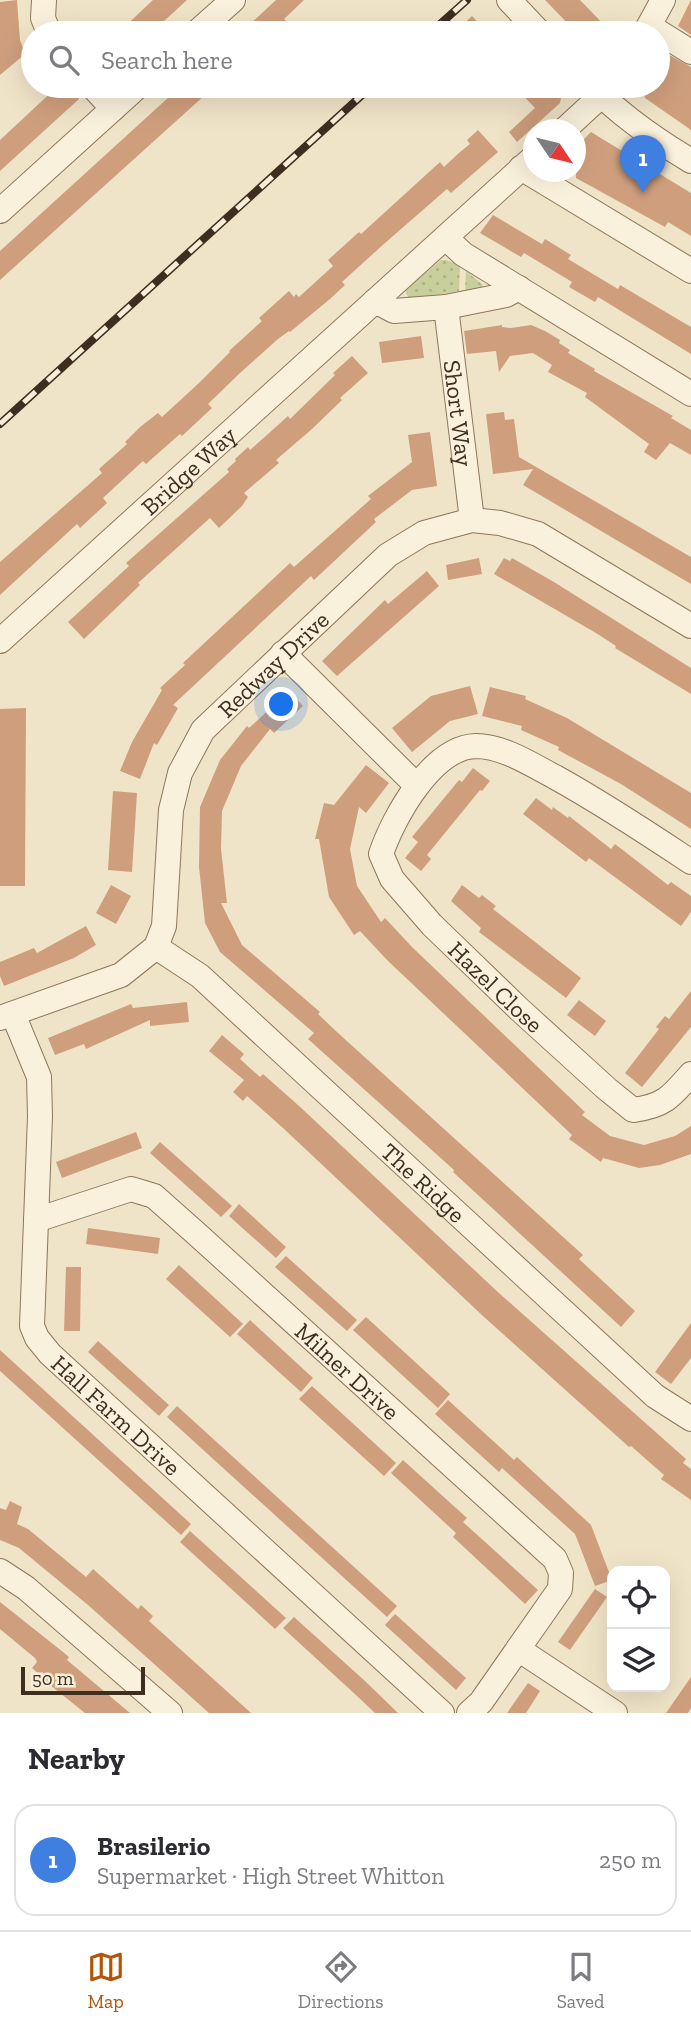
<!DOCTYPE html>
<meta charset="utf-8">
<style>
body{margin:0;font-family:"Zilla Slab",serif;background:#f7f7f7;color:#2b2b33}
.controls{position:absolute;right:21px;bottom:21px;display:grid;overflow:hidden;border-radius:14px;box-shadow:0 7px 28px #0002}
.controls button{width:63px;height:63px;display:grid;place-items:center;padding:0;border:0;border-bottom:2px solid #e1e1e2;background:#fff;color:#2b2b33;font:35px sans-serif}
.compass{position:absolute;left:523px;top:119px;width:63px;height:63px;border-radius:50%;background:#fff;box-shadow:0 7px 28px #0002;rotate:125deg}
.scale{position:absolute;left:21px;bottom:18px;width:124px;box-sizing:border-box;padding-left:7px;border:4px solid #3d2e20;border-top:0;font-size:19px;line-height:24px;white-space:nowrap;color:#3d2e20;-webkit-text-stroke:5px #f7eed8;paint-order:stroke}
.you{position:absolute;left:282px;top:705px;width:24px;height:24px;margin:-18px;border:5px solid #fff;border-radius:50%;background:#1a73e8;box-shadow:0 0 0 10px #1a73e833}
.badge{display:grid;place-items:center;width:46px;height:46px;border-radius:50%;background:#b45309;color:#fff;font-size:23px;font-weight:700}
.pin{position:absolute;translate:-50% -58px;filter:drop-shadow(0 2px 4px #0008)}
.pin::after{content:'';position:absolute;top:37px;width:24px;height:21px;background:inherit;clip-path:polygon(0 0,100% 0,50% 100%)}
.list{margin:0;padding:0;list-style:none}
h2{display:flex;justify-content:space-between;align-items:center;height:91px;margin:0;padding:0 28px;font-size:30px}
h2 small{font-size:23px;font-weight:400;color:#7c7c81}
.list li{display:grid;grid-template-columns:46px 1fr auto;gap:21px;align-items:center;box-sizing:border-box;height:112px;margin:0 14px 14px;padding:0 14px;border:2px solid #e1e1e2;border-radius:21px}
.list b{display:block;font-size:26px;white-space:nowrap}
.list p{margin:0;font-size:23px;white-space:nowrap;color:#7c7c81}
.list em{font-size:23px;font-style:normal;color:#7c7c81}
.icon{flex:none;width:38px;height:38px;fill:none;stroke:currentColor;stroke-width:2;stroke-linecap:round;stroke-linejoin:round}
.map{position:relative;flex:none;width:691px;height:1713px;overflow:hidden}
.search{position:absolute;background:#fff;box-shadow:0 7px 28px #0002;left:21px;right:21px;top:21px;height:77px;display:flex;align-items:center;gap:18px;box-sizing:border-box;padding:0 24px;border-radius:38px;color:#7c7c81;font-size:26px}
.sheet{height:217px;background:#fff}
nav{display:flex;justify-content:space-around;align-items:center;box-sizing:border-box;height:98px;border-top:2px solid #e1e1e2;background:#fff;font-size:19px;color:#7c7c81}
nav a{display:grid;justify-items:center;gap:4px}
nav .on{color:#b45309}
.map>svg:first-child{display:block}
.grass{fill:url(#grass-dots)}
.building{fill:#cf9f7d}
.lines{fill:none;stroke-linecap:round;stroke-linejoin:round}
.minor-casing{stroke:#8d765c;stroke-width:26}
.minor{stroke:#faf1dc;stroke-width:24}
.rail-casing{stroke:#3d2e20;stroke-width:8}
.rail{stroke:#f7eed8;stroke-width:5;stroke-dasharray:16;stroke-linecap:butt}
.labels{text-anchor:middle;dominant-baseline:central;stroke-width:6;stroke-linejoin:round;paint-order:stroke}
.street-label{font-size:24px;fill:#3d2e20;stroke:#f7eed8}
</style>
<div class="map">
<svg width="691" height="1713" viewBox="0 0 691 1713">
<defs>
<pattern id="grass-dots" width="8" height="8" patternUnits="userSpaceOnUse" patternTransform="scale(1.75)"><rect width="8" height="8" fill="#c9cf9b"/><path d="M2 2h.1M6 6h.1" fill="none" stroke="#aeb285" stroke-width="1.8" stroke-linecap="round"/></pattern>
</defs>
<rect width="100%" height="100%" fill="#f0e4c8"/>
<g class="grass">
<polygon points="441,260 446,260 460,265 459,291 421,298 408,297 405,290"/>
<polygon points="466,271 483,285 480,290 465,293"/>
</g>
<g class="building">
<polygon points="17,0 20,40 25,54 0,75 0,2"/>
<polygon points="153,0 187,0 151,33 118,33"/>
<polygon points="276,0 304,0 284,19 287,22 274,33 255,33 248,26"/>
<polygon points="545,0 580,0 612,33 577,33"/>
<polygon points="691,0 691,35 678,26"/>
<polygon points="472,16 488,33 454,33"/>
<polygon points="662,51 691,67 691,130 645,98 642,86 658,86 658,59"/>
<polygon points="58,86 67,86 79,99 0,171 0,140"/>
<polygon points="181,86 215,86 0,280 0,251"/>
<polygon points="514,86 551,86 561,98 560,103 517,142 509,132 535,108"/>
<polygon points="478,130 498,152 451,193 447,189 385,243 342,282 345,285 330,299 290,332 289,331 278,339 240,373 208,404 212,408 182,436 180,434 146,464 143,461 103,498 107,503 80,528 77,524 0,595 0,562 102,473 99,469 127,444 125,442 140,427 158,413 162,417 200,382 230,352 229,351 262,321 259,318 289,291 294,297 296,294 299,297 333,266 328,260 359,232 361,234 440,162 444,167 460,152 470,144 467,140"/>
<polygon points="591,132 691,193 691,236 668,222 665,227 576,178 576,147"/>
<polygon points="493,215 542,244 545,239 571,255 568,259 618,289 620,285 691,327 691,354 598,297 595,302 569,287 572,282 524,253 521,257 480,233"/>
<polygon points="502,325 502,327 511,328 531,325 545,331 560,340 559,343 570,350 568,353 595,369 594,371 673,416 671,418 691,430 691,455 670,443 656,460 644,452 649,444 585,397 587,393 548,372 552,365 533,353 510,356 499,372 496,351 467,354 464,331"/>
<polygon points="421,336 424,358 382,363 379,342"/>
<polygon points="352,356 368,373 340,398 342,400 312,429 276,460 279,463 244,493 248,497 242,506 219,528 210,518 138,583 140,585 84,639 68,622 129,566 126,563 229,472 227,469 236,461 235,459 248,447 250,450 288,416 290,419 335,375 333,373"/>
<polygon points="504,412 505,420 514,419 519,457 691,557 691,584 523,485 533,469 493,474 486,414"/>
<polygon points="430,432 437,486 412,490 374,519 376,522 329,566 314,580 311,576 173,705 178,708 157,745 154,743 140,779 120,771 132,742 162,690 160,688 185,665 183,663 290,563 294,567 371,499 368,496 412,462 408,435"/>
<polygon points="479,558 482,574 448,580 446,565"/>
<polygon points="504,558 510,561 512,558 554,582 691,668 691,694 615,648 616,646 596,633 494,574"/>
<polygon points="427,571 439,586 337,676 322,661 385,600 388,604"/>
<polygon points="470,686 478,714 450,721 412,752 392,728 431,696"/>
<polygon points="490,687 526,696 525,699 567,718 691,793 691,829 621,784 558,750 559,747 521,730 522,726 482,716"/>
<polygon points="289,691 303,706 274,733 270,729 241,766 222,811 221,849 227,903 221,903 242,945 320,1012 318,1014 337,1032 583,1255 579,1259 635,1311 621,1327 453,1172 454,1170 308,1039 314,1033 220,952 205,923 199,867 200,807 220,760 247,726 249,728"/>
<polygon points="26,708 25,886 0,886 0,709"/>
<polygon points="366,765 389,783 366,813 359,807 350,849 357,886 381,922 385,918 412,947 585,1112 582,1115 610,1136 644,1145 675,1136 691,1126 691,1154 660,1165 639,1168 603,1158 601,1162 569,1139 572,1135 387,960 360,931 354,935 329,897 319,839 315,839 324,803 334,805"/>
<polygon points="473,768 490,781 482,791 480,790 427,855 431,859 421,871 405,858 418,842 412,837 459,780 462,782"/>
<polygon points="113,791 137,793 132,872 108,870"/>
<polygon points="536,798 552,810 553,807 568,818 569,816 611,849 615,844 668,885 671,882 691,896 691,912 681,926 589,858 586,862 523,814"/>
<polygon points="111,885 131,896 116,924 96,913"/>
<polygon points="462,885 479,898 482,895 496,906 493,909 581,978 566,998 479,932 481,928 451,901"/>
<polygon points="86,926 96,945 74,958 4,986 0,976 0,962 34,948 37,953"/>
<polygon points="691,991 691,1027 642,1087 625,1073 659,1029 656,1027 665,1016 669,1019"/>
<polygon points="579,1000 606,1021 595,1036 567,1015"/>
<polygon points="187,1002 189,1022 150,1026 150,1020 86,1049 84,1044 55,1055 48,1038 131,1004 133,1008"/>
<polygon points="222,1035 244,1054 240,1059 260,1077 263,1074 298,1105 500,1294 686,1459 683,1463 691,1469 691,1500 661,1479 664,1475 631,1446 629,1447 484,1317 283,1128 247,1096 243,1101 233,1092 244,1080 209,1051"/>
<polygon points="136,1132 142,1148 62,1178 56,1162"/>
<polygon points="160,1142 232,1206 221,1217 150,1153"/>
<polygon points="239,1204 286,1247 276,1258 229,1216"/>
<polygon points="88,1228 160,1238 158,1254 86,1244"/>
<polygon points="286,1256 357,1320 347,1331 275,1267"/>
<polygon points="179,1265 243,1324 230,1337 166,1279"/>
<polygon points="66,1267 81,1267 80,1331 64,1331"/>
<polygon points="366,1317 450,1394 438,1408 353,1330"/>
<polygon points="250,1320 313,1378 301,1392 237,1334"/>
<polygon points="691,1323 691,1358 671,1384 655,1372"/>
<polygon points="98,1341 169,1405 159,1416 88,1352"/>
<polygon points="0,1350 191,1524 181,1535 0,1371"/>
<polygon points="312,1386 396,1463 384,1476 299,1399"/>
<polygon points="448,1400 514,1460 517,1457 591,1525 612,1580 595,1586 575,1534 502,1468 499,1472 435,1414"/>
<polygon points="177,1406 397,1606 387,1617 167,1417"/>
<polygon points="403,1460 467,1518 463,1522 538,1590 525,1604 453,1537 456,1533 391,1473"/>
<polygon points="10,1501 22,1507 17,1524 28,1529 86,1577 93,1569 138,1609 141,1605 153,1616 149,1621 251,1713 209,1713 88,1605 19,1548 0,1540 0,1508 6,1510"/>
<polygon points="190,1531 286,1618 275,1629 180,1542"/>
<polygon points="595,1589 607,1597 570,1650 558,1642"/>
<polygon points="0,1602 63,1652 69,1657 67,1660 130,1713 85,1713 40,1677 41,1676 32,1668 37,1662 35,1658 0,1629"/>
<polygon points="395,1614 466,1678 456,1690 385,1625"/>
<polygon points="294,1617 365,1681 398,1713 375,1713 357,1696 283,1628"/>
<polygon points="691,1677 691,1708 688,1713 666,1713"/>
<polygon points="528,1683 540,1691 526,1713 507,1713"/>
</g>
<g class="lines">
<defs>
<g id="minor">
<polyline points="44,0 43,18 49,33"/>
<polyline points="509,0 540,33"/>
<polyline points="649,26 691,52"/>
<polyline points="196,33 233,0"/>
<polyline points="645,33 663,0"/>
<polyline points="92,86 113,109"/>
<path d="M592 86C620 115 656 140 691 161"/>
<polyline points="564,130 602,95"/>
<polyline points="521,168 691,271"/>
<polyline points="0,211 138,86"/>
<polyline points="446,238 463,254 691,394"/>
<polyline points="375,301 394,311 446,307 506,295 519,288"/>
<path id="s1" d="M446 307 472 520"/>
<path id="s2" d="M0 641 534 157"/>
<polyline points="283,653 416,785"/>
<path id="s3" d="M691 862C646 832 602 803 555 777 532 765 503 746 476 746 432 747 393 818 381 854L392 879 432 925 520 1010 607 1089 633 1110C664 1106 671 1097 691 1074"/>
<path id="s4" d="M156 947 200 976 655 1396 691 1419"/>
<path id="s5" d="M13 1014 39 1077 40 1116 32 1326 37 1338 50 1354 442 1713"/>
<path id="s6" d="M0 1018 121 975 156 947 164 926 171 810 180 773 203 730 388 555 424 533 472 520 500 523 538 534 691 626"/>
<path id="s7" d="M36 1220 131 1189 154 1196 199 1236 555 1559 561 1573 560 1589 518 1649"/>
<polyline points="0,1571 26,1588 170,1713"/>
<polyline points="469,1713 481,1702 518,1649 615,1713"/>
</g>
</defs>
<use href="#minor" class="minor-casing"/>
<use href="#minor" class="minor"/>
<defs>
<g id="rail">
<polyline points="430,33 467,0"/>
<polyline points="0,424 372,86"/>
</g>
</defs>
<use href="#rail" class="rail-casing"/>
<use href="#rail" class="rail"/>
</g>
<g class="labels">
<g class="street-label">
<text stroke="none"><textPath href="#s1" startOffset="107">Short Way</textPath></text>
<text stroke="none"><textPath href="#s2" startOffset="254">Bridge Way</textPath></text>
<text stroke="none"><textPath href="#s6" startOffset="495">Redway Drive</textPath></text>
<text stroke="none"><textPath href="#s3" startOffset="574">Hazel Close</textPath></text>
<text stroke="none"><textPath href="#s4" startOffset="357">The Ridge</textPath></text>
<text stroke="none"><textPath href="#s7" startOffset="385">Milner Drive</textPath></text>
<text stroke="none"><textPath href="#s5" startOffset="441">Hall Farm Drive</textPath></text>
</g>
</g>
</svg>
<div class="controls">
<button><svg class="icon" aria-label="locate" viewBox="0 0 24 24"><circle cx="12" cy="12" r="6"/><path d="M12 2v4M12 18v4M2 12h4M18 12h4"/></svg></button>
<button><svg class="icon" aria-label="layers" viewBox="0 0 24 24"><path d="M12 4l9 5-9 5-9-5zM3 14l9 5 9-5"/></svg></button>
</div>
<svg class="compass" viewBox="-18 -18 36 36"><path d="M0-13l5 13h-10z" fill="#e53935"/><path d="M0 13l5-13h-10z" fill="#7c7c81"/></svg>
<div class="scale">50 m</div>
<div class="you"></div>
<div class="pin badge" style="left:643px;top:193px;background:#3f7fe0">1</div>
<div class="search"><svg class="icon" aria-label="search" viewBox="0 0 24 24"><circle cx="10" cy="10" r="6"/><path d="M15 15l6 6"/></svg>Search here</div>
</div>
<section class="sheet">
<h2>Nearby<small></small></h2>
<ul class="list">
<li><span class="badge" style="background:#3f7fe0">1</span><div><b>Brasilerio</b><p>Supermarket · High Street Whitton</p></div><em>250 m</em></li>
</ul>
</section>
<nav>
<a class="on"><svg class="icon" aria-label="map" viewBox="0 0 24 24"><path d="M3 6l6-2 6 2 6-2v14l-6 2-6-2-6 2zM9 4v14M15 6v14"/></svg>Map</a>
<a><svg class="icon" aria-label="directions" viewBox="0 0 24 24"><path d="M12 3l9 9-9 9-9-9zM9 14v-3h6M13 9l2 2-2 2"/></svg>Directions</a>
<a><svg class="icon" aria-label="saved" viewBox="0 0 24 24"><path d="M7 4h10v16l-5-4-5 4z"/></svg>Saved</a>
</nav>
